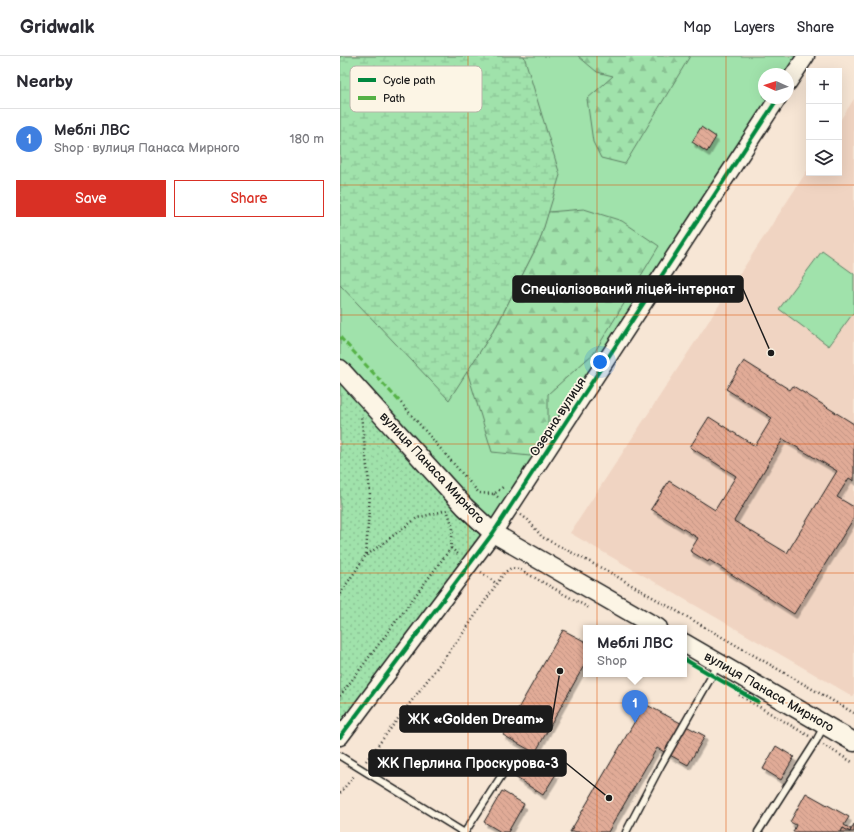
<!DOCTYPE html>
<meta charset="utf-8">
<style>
body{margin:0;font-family:"Balsamiq Sans",sans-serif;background:#f7f7f7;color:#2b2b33}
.controls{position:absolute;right:12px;top:12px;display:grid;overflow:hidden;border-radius:0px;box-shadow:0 4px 16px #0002}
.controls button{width:36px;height:36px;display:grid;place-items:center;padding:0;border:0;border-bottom:1px solid #e1e1e2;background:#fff;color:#2b2b33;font:20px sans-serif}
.compass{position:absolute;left:418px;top:12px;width:36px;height:36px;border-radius:50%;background:#fff;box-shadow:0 4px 16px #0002;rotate:273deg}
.you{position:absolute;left:260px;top:306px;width:14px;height:14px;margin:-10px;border:3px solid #fff;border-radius:50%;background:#1a73e8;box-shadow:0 0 0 6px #1a73e833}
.badge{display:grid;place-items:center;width:26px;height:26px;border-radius:50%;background:#d93025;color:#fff;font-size:13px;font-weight:700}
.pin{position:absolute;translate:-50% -33px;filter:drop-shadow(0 1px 2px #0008)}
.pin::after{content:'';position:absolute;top:21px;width:14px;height:12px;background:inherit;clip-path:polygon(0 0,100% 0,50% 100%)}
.popup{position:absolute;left:243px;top:569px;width:104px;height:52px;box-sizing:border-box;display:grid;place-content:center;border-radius:0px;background:#fff;filter:drop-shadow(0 1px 3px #0005);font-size:13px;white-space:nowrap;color:#7c7c81}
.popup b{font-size:15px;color:#2b2b33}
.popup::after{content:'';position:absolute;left:50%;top:100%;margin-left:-8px;border:8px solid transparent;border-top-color:#fff}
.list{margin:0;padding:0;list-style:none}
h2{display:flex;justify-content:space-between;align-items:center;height:52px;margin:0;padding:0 16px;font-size:17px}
h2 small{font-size:13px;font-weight:400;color:#7c7c81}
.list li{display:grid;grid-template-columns:26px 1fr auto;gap:12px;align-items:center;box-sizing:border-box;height:60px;padding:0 16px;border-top:1px solid #e1e1e2}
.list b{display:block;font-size:15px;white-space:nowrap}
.list p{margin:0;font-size:13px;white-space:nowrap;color:#7c7c81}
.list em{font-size:13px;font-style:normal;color:#7c7c81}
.actions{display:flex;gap:8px;padding:12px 16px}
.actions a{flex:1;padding:9px 0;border:1px solid #d93025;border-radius:0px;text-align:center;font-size:14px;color:#d93025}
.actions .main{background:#d93025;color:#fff}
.icon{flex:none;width:22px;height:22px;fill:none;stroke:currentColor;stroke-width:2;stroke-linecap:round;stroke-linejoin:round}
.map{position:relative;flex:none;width:514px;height:776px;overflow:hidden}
header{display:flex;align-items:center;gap:24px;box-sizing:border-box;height:56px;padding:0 20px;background:#fff;border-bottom:1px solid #e1e1e2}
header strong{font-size:19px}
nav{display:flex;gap:22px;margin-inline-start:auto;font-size:14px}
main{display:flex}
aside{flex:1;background:#fff}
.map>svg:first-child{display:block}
.built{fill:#f0d4c2}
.grass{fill:#a0e2ab;stroke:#5e7f64}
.forest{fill:url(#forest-firs);stroke:#5e7f64}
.wetland{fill:url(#wetland-marsh);stroke:#5e7f64}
.park{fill:url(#park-dots);stroke:#5e7f64}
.building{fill:url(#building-back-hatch);stroke:#1c1c1c;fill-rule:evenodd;filter:url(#shadow)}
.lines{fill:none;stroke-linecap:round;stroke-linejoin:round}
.service-casing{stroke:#1c1c1c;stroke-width:9}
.tertiary-casing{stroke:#1c1c1c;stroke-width:19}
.secondary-casing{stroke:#1c1c1c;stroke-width:21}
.path{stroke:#1c1c1c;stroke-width:2.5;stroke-dasharray:1 3;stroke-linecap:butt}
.service{stroke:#fcf5e5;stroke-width:6}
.tertiary{stroke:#fcf5e5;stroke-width:16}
.secondary{stroke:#fcf5e5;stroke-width:18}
.quiet{stroke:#55b145;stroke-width:3;stroke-dasharray:6 3;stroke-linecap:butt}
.cycleway-casing{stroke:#fcf5e5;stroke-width:6}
.cycleway{stroke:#00873e;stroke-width:4}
.grid{fill:none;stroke:#de560d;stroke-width:1;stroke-opacity:0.55}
.labels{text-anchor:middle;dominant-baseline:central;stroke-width:3.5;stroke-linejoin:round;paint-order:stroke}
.street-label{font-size:13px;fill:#1c1c1c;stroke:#fcf5e5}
.key{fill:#fcf5e5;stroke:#b9b4a9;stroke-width:1}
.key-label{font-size:11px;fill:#1c1c1c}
.leader{fill:none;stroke:#1c1c1c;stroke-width:1.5}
.callout-dot{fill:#1c1c1c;stroke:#fcf5e5;stroke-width:1.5}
.callout{fill:#1c1c1c;stroke:#1c1c1c;stroke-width:1.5}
.callout-label{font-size:14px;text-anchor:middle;font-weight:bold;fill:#fff}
</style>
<header>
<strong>Gridwalk</strong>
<nav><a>Map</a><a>Layers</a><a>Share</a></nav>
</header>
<main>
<aside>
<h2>Nearby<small></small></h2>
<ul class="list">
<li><span class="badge" style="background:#3f7fe0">1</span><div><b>Меблі ЛВС</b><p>Shop · вулиця Панаса Мирного</p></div><em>180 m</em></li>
</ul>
<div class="actions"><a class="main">Save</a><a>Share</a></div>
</aside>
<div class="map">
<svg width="514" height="776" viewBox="0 0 514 776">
<defs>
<pattern id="forest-firs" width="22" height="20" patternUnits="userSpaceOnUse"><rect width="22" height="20" fill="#a0e2ab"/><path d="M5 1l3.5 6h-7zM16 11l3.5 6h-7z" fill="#89c193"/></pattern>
<pattern id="wetland-marsh" width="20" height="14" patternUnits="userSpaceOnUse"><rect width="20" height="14" fill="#a0e2ab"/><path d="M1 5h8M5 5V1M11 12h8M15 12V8" fill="none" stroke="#89c193"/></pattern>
<pattern id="park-dots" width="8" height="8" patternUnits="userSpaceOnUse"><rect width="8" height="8" fill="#a0e2ab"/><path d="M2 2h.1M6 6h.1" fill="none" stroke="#89c193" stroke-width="1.8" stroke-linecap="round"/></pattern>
<pattern id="building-back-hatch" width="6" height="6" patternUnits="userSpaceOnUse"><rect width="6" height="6" fill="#e1ab97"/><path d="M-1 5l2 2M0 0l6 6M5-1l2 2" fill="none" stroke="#c09382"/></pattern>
<filter id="shadow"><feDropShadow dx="2.5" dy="4.5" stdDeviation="0" flood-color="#0004"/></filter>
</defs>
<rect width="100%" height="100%" fill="#f7e6d5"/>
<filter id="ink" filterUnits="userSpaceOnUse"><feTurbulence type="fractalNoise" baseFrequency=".025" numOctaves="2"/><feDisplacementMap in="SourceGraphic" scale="8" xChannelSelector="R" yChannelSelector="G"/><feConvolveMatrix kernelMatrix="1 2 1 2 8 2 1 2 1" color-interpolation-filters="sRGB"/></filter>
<g filter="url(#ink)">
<polygon class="built" points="514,43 514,641 230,477 469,112 469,117 499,117 499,66"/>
<g class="grass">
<polygon points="0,0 458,0 447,18 424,18 424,42 431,42 151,467 129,447 0,304"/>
<polygon points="482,195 514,218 514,256 489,290 439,253"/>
</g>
<g class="forest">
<polygon points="238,0 350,0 285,108 261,102 253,86 247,43 273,20 257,16"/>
<polygon points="244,153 282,165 319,190 254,297 208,338 208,376 190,400 152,396 127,315 157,269 200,184 208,156"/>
</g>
<polygon class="wetland" points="0,0 184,0 220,119 200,184 157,269 109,344 0,229"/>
<polygon class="park" points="0,323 144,477 0,671"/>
<g class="building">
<polygon points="361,71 376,81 367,96 352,86"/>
<path d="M404 305 450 334 453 330 514 368V425L509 422 497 441 514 451V462L454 558 369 504 368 506 350 495 358 482 311 453 329 425 375 454 396 420 350 391 369 361 415 390 432 362 386 333ZM443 383 497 415 447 497 394 465Z"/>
<polygon points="223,574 246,586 246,606 195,697 163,679"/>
<polygon points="305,648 365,680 348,709 317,692 268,776 230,776"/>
<polygon points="436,690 454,701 441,724 423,713"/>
<polygon points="188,700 216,718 203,739 175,721"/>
<polygon points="162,735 184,748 168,776 161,776 144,766"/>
<polygon points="466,737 509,761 504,769 511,773 510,776 503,772 501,776 453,776 456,769 450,766"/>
<polygon points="514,768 514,776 501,776 503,772 510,776"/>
</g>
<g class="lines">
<defs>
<g id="service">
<polyline points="0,700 123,776"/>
<polyline points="125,776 162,719"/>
<polyline points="286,776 321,709 378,609"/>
<polyline points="418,776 476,685 484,670"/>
</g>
<g id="tertiary">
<polyline points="448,27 466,0"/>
<polyline points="0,681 153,477 170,451 438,42"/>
</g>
<g id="secondary">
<polyline points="0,313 125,451 153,477 318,572"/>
<polyline points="344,587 514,686"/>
</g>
</defs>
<use href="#service" class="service-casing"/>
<use href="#tertiary" class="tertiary-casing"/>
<use href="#secondary" class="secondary-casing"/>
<g class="path">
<polyline points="61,347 139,437 154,438 163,431"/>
<polyline points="154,438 159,442"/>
<polyline points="181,459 188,464 202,481 269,516 514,657"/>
<polyline points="111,492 119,499"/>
<polyline points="27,499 77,462 108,454"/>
<polyline points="141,516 157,528"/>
<polyline points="0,538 26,499 30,436 21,359"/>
<polyline points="399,639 469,680"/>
<polyline points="0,640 111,492 113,472 108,456"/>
<polyline points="483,689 514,707"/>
<polyline points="26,705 124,576 164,517 171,512 179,513 249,552"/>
<polyline points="0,737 14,720"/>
</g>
<use href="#service" class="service"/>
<use href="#tertiary" class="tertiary"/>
<use href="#secondary" class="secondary"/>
<polyline class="quiet" points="0,281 61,347"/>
<defs>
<g id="cycleway">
<polyline points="344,603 418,646"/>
<polyline points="0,681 153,477 170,451 438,42"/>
</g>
</defs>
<use href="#cycleway" class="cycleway-casing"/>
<use href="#cycleway" class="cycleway"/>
</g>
</g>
<path class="grid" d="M128 0V776M257 0V776M386 0V776M0 129H514M0 259H514M0 388H514M0 517H514M0 647H514"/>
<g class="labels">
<g class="street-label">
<text transform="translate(218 361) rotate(-57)">Озерна вулиця</text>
<text transform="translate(92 412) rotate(47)">вулиця Панаса Мирного</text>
<text transform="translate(429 636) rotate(30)">вулиця Панаса Мирного</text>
</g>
</g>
<rect x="10" y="10" width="132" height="46" rx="6" class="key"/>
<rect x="18" y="22" width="18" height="4" fill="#00873e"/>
<rect x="18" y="40" width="18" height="4" fill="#55b145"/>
<g class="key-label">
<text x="43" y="28">Cycle path</text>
<text x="43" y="46">Path</text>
</g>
<path class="leader" d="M431 297L403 233M220 615L212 663M269 742L226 707"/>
<g class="callout-dot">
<circle cx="431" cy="297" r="4"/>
<circle cx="220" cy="615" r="4"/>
<circle cx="269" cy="742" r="4"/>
</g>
<g class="callout">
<rect x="173" y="220" width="230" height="26" rx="4"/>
<rect x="60" y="650" width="152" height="26" rx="4"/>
<rect x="29" y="694" width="197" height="26" rx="4"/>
</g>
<g class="callout-label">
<text x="288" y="238">Спеціалізований ліцей-інтернат</text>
<text x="136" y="668">ЖК «Golden Dream»</text>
<text x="128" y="712">ЖК Перлина Проскурова-3</text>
</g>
</svg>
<div class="controls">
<button>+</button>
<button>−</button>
<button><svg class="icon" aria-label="layers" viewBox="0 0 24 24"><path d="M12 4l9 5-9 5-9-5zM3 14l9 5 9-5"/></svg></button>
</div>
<svg class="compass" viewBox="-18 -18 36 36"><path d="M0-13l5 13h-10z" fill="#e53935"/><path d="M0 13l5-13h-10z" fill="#7c7c81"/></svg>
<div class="you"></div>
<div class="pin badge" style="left:295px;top:667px;background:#3f7fe0">1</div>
<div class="popup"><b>Меблі ЛВС</b>Shop</div>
</div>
</main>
